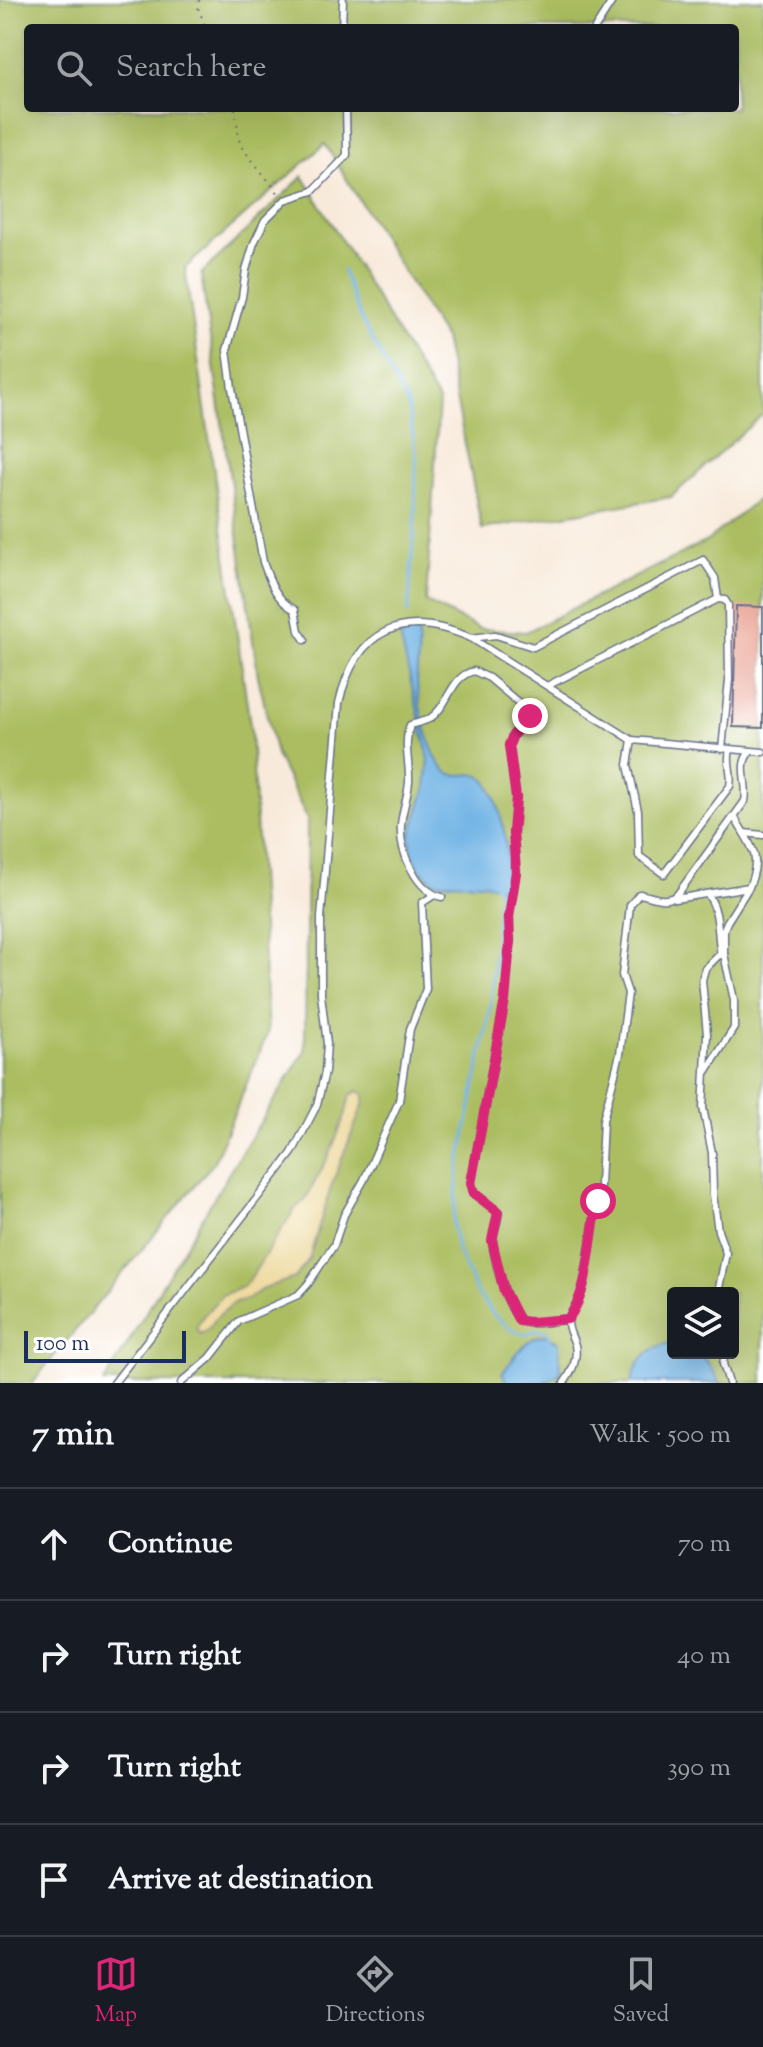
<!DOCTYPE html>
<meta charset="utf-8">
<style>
body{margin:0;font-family:"Sorts Mill Goudy",serif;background:#20242c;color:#f1f3f6}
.controls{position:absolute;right:24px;bottom:24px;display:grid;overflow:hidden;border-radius:8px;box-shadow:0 8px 32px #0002}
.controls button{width:72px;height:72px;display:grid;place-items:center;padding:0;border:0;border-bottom:2px solid #363941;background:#171b24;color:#f1f3f6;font:40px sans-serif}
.scale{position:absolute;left:24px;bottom:20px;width:162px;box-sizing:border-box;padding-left:8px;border:4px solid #1b2f5e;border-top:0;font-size:22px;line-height:28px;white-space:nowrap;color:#1b2f5e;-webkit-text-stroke:6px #fff;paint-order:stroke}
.stop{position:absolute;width:24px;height:24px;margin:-18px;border:6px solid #db2777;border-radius:50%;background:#fff}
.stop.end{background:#db2777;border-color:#fff;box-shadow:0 2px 8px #0008}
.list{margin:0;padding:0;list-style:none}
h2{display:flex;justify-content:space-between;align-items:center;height:104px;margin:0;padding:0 32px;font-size:34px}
h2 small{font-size:26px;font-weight:400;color:#9ea1a6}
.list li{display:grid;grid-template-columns:52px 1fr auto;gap:24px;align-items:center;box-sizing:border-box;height:112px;padding:0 32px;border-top:2px solid #363941}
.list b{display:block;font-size:30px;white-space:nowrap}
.list em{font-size:26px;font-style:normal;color:#9ea1a6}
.icon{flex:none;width:44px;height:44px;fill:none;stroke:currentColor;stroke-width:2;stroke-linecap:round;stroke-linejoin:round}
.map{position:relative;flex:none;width:763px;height:1383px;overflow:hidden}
.search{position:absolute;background:#171b24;box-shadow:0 8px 32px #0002;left:24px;right:24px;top:24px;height:88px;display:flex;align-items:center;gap:20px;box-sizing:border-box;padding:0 28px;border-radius:8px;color:#9ea1a6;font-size:30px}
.sheet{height:552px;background:#171b24}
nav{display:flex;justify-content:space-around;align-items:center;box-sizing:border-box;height:112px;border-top:2px solid #363941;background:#171b24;font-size:22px;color:#9ea1a6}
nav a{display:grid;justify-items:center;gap:4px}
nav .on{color:#db2777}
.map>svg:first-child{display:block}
.green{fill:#abbd60;stroke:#63765f;stroke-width:2;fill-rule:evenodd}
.sand{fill:#eeda9e;stroke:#84847e;stroke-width:2}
.water{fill:#6fb3e5;stroke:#4571a2;stroke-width:2}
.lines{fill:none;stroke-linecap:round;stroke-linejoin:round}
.stream{stroke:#6fb3e5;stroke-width:3}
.building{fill:#eaa192}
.lane-casing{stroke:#687089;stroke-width:9}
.path{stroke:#687089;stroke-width:2;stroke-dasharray:2 6;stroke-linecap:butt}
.lane{stroke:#fff;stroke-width:6}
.route{stroke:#db2777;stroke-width:10}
</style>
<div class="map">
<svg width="763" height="1383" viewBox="0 0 763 1383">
<rect width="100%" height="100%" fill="#fff"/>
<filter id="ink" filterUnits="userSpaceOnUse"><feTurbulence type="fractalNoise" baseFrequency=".0125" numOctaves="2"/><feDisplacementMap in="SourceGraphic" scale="16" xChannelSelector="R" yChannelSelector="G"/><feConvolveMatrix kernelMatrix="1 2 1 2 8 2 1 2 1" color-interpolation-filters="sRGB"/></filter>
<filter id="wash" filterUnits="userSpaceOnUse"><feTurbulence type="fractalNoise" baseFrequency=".006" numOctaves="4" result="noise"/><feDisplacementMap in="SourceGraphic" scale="32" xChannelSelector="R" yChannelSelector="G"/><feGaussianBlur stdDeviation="1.8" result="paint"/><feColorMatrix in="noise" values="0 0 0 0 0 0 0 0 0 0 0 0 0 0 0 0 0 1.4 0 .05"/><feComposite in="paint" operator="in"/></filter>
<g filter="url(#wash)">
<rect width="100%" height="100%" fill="#f8eada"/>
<g class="green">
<path d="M0 0H763V414L671 497 482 529 444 338 325 144 185 268 251 732 268 1032 214 1162 32 1383H0ZM28 28H735V108H28Z"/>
<path d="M303 176 439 402 426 602 480 629 526 632 707 541 763 495V1383H104L233 1166 305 1051 307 818 276 755 258 676 201 274ZM673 1293H733V1353H673Z"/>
</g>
<polygon class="sand" points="358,1091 364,1094 364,1102 332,1184 309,1259 295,1278 264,1288 248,1299 235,1302 217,1317 209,1328 201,1334 196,1329 203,1316 222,1295 243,1287 252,1276 279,1233 296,1208 305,1200 328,1158 345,1116 350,1096"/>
<g class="water">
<path d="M417 630C421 646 417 657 417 673 416 699 424 727 433 751 450 794 469 762 486 781 501 798 515 869 502 888L484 883 434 882 421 871 412 855 410 837 426 788 429 759 401 640 404 632Z"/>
<path d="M545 1335 559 1342 560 1374 542 1383H508L502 1373C515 1359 524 1337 545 1335Z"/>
<path d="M668 1343 673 1344V1353H699L711 1367 720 1383H632C635 1362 648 1349 668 1343Z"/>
</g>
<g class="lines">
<g class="stream">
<polyline points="343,271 361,319 408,405 416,454 415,518 408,613"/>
<polyline points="493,882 499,892 491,1004 459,1167 453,1225 457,1249 477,1293 495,1316 510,1329 524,1334 537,1330 548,1331 550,1338"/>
</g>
</g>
<g id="blocks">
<polygon class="building" points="736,606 763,607 763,728 733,727"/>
</g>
</g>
<g filter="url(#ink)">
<use href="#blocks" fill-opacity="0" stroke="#687089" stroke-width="2"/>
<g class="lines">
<defs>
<g id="lane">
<polyline points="342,28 343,0"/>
<polyline points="595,28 613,0"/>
<polyline points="471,638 496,635 533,647 703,560 715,578 718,599"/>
<path d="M305 640 299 631 295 610C276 600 270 582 263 562L232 388 227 350 242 297 246 270 254 243 265 220 285 200 313 191 347 155 346 108"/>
<polyline points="549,685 702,607 718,599 725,600 728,605 729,680 722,749"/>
<path d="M632 740 628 765 638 811 639 856 664 874 730 786C733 773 726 763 730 750"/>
<path d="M735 818C751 847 763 854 749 887"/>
<polyline points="744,833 763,835"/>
<path d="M708 895C720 911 717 935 721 955"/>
<polyline points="675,899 749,887 727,922 724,929 724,954"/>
<polyline points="706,1072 734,1028 734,1000 724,954 718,956 705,969 702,980 707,1034 703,1108 712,1153 713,1194 718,1231 726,1253 718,1293"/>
<polyline points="725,1353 723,1364 729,1383"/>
<path d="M114 1383 292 1153 317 1105 325 1072 327 1044 321 994V918L339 703C356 628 403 609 471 638L632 740 763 752"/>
<path d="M181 1383 210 1358 239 1321 298 1295 308 1284 334 1245 344 1215 364 1180 399 1101 410 1029 426 989 422 903 434 895 442 897C416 891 399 851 401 825 402 811 408 796 409 782 410 763 403 744 410 725 416 723 423 722 429 719 449 707 450 676 474 671L489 678 531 713 513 735 509 745 516 798 513 833 516 872 509 917 510 941 505 1000 471 1183 474 1193 498 1212C499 1221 494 1228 493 1236 491 1252 509 1318 524 1322 537 1325 554 1321 568 1319L580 1297 584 1283 600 1185 603 1120 620 1054 628 993 622 975 630 905 639 894C652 896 665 904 677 895L745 801C749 784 737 765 750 752"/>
<path d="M564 1383C572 1372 578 1359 575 1345 572 1335 567 1330 568 1319"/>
</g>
</defs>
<use href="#lane" class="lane-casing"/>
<g class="path">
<polyline points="199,0 198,8 206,28"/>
<polyline points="235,108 240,145 279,194"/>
</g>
<use href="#lane" class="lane"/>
</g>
</g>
<g class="lines" filter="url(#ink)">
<path class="route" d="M530 716 513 735 509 745 516 798 513 833 516 872 509 917 510 941 505 1000 471 1183 474 1193 498 1212 492 1241 504 1291 519 1321 531 1322 568 1319C591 1289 589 1237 598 1201"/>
</g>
</svg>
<div class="controls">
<button><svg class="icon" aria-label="layers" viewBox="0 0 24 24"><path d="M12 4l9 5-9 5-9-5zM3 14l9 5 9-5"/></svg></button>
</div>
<div class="scale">100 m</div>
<div class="stop" style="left:598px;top:1201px"></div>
<div class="stop end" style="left:530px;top:716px"></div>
<div class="search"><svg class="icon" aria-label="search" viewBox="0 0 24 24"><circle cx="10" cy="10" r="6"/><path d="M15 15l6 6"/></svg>Search here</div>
</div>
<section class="sheet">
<h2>7 min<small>Walk · 500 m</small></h2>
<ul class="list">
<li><svg class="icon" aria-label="ahead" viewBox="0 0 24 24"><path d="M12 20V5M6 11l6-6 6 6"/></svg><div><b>Continue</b></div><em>70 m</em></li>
<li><svg class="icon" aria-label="right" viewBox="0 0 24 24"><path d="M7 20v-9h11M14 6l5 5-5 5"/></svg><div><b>Turn right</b></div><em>40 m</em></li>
<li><svg class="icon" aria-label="right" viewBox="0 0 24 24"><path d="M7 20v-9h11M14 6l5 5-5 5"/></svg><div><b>Turn right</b></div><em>390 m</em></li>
<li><svg class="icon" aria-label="arrive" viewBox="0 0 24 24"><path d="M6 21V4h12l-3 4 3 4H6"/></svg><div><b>Arrive at destination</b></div></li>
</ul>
</section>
<nav>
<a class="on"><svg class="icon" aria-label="map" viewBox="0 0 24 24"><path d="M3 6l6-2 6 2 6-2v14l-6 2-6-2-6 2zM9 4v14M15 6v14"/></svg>Map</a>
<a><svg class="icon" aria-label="directions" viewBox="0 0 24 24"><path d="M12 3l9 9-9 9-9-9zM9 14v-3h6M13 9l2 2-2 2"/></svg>Directions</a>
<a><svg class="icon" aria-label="saved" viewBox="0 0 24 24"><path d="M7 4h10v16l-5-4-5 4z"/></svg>Saved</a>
</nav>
